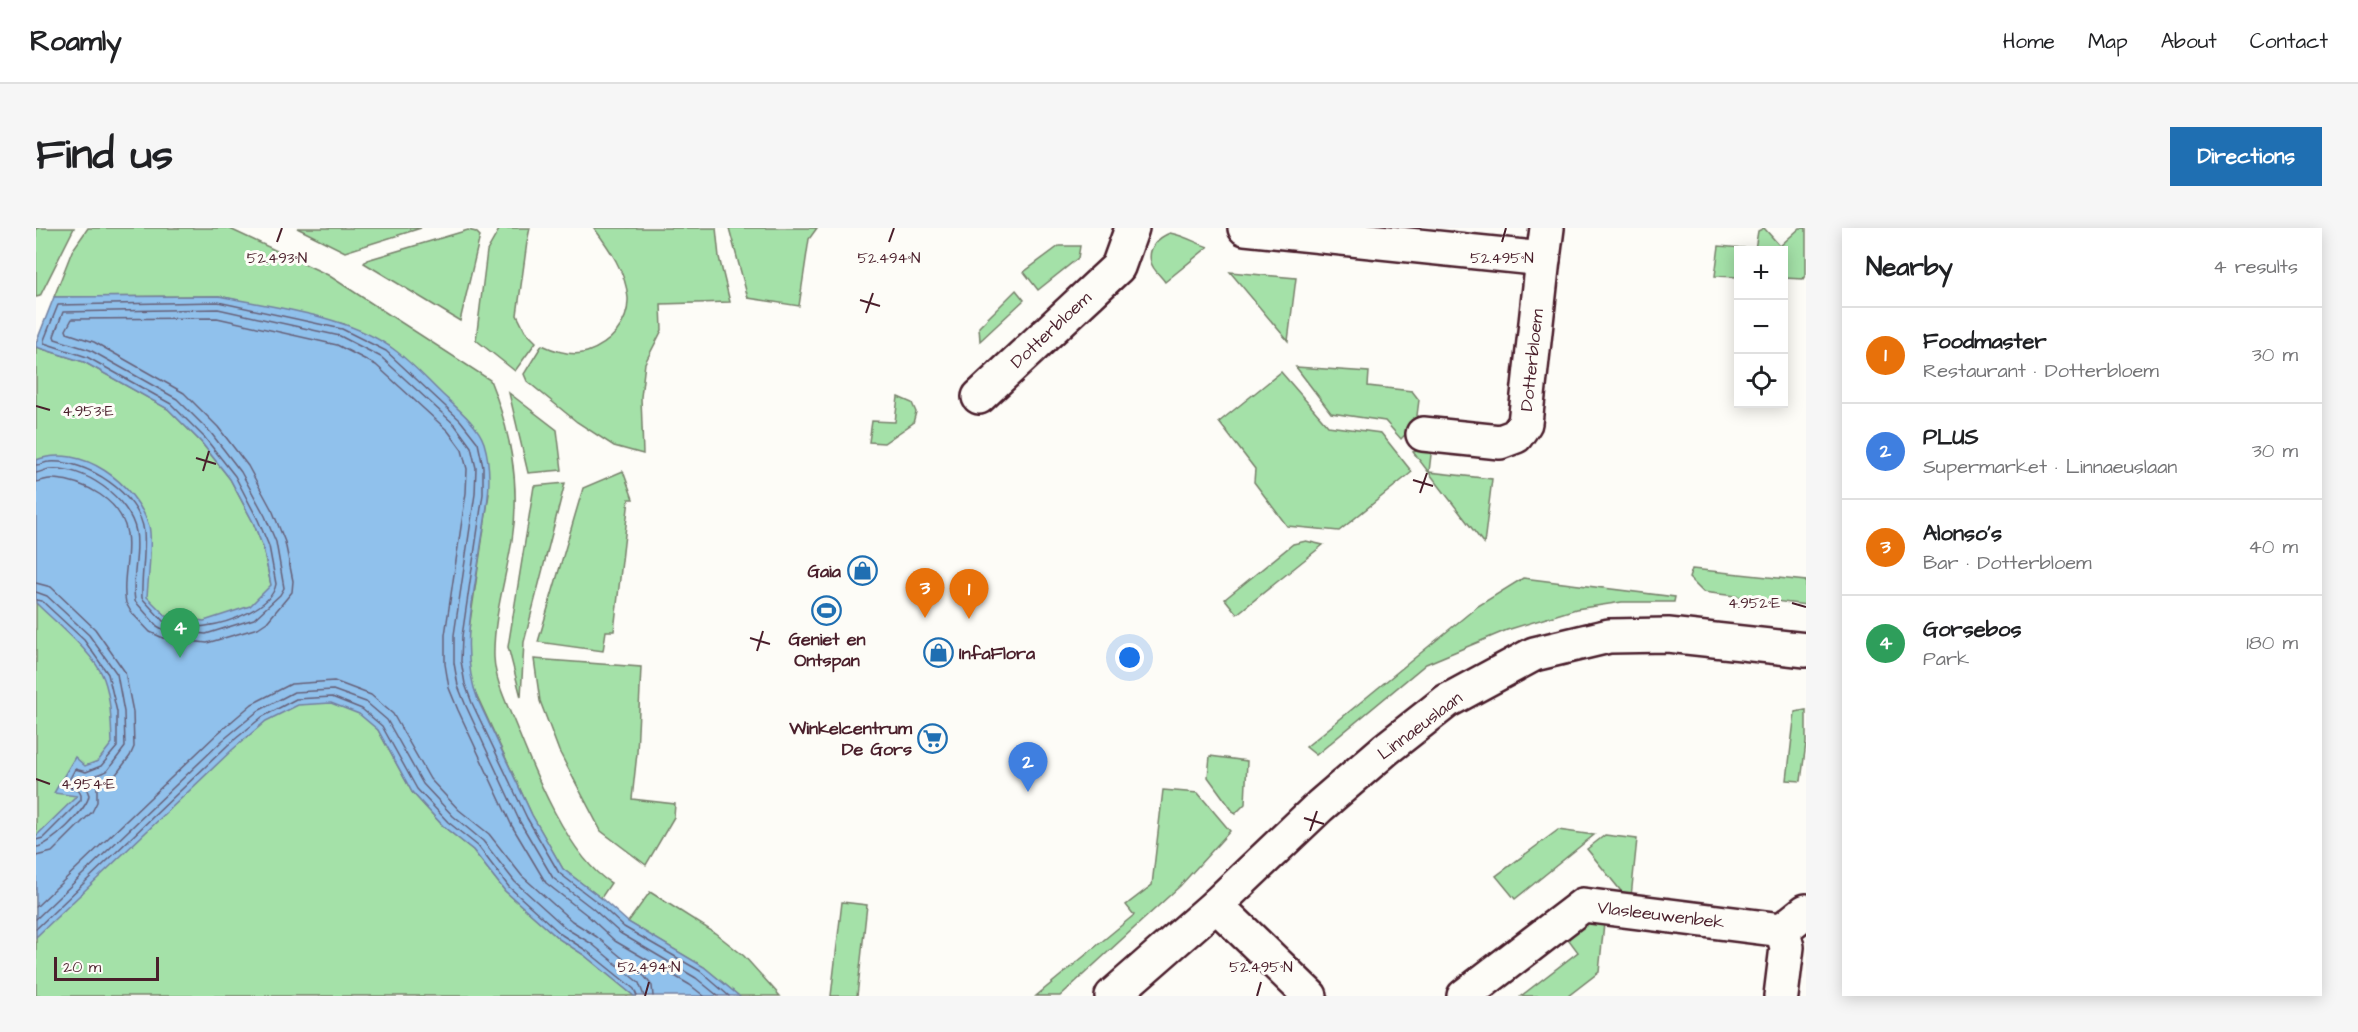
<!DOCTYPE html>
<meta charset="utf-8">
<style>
body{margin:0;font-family:"Architects Daughter",sans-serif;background:#f6f6f6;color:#202124}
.controls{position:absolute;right:18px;top:18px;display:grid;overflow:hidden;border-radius:0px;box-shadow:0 3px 15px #0003}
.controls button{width:54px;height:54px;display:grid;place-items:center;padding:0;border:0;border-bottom:2px solid #e0e0e0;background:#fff;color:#202124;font:30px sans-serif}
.scale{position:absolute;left:18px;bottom:15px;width:105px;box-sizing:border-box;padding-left:6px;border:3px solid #4a1f2b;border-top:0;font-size:16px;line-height:21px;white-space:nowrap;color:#4a1f2b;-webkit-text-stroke:4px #fdfcf7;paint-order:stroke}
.you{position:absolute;left:1094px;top:430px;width:21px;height:21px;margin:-15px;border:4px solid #fff;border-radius:50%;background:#1a73e8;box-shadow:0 0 0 9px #1a73e833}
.badge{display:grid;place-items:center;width:39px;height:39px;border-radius:50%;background:#1f6fb2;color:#fff;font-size:20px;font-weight:700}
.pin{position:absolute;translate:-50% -50px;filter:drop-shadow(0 2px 3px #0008)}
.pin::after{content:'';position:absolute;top:32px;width:21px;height:18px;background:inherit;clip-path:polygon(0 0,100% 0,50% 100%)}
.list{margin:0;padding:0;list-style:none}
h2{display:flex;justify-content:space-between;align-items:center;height:78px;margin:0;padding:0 24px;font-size:26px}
h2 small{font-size:20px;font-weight:400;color:#757577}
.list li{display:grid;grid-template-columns:39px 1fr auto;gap:18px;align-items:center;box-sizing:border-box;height:96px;padding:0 24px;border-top:2px solid #e0e0e0}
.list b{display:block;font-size:22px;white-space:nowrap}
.list p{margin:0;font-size:20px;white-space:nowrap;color:#757577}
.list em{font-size:20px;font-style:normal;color:#757577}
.icon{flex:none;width:33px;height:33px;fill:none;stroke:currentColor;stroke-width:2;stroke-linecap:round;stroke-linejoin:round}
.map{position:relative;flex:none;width:1770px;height:768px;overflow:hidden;border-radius:0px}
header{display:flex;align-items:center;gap:36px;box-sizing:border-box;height:84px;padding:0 30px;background:#fff;border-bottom:2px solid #e0e0e0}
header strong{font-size:28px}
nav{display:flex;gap:33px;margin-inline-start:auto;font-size:21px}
.intro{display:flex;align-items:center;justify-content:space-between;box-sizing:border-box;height:144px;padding:0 36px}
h1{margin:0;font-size:42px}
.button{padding:15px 27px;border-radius:0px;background:#1f6fb2;color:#fff;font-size:21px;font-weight:700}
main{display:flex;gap:36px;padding:0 36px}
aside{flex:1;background:#fff;border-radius:0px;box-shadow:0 3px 15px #0003}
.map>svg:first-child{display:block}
.green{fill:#a4e1a8;stroke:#77806a;stroke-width:1.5}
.water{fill:#90c1ec;stroke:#74809f;stroke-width:1.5}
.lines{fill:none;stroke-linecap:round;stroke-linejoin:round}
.shore{stroke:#666078;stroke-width:1.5}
.minor-casing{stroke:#4a1f2b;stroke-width:38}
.minor{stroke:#fdfcf7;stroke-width:33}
.ticks{fill:none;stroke:#4a1f2b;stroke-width:2}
.labels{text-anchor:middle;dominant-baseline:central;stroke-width:6;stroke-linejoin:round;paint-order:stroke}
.street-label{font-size:18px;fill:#4a1f2b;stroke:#fdfcf7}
.poi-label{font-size:18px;font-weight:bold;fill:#4a1f2b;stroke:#fdfcf7;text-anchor:end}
.ticks-label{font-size:15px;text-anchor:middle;fill:#4a1f2b;stroke:#fdfcf7;stroke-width:6;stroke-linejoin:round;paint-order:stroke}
</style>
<header>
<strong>Roamly</strong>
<nav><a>Home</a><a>Map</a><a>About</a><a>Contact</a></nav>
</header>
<div class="intro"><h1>Find us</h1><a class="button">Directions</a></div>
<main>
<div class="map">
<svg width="1770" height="768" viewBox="0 0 1770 768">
<rect width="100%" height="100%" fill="#fdfcf7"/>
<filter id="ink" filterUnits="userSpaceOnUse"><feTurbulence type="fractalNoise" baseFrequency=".0167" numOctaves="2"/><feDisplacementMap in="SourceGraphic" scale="12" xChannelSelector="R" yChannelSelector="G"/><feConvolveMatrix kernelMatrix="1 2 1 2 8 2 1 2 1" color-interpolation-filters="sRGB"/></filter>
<g filter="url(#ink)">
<g class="green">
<polygon points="0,0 38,0 4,68 0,69"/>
<path d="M52 0H192L292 47 454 152C475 204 485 256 476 312 470 350 457 390 458 429 459 453 471 476 480 498 498 543 533 630 575 655L565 670 527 641 496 587 435 455 431 432 432 408 453 266 375 137 353 118 308 96 183 68 18 69 36 23Z"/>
<polygon points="261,0 385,0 309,24"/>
<polygon points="464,0 494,0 491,14 481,87 489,103 500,114 479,143 440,112 451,23"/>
<path d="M558 0H680L683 29 694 74 625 76 626 102 609 135 605 169 607 226 578 218 541 194 491 153 488 146 506 117C519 123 536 129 551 124 574 116 593 96 592 70 590 44 573 20 558 0Z"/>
<polygon points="693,0 781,0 773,11 763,78 712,70"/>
<polygon points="1728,0 1744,18 1764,0 1770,0 1770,46 1767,51 1748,50 1748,22 1702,22 1702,49 1679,48 1683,18 1719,21 1722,3"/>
<polygon points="432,2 440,4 444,8 424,93 328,35 331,32"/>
<path d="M1134 5C1149 8 1158 14 1172 19L1129 54C1125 48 1116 41 1115 34 1111 20 1123 9 1134 5Z"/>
<polygon points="1023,18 1044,18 1042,30 1002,62 988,44"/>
<polygon points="1194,44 1260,50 1252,113"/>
<polygon points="980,62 988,72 944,113 943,99"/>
<polygon points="0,119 48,134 132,181 165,214 194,251 217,294 227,319 235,357 342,502 376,564 408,599 437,622 469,663 523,711 548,727 598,768 0,768"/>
<polygon points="1260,139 1333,144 1332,158 1376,163 1383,172 1380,195 1365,211 1349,193 1295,185"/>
<polygon points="1245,144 1292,198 1345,205 1376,244 1303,303 1251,298 1218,254 1219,241 1183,194"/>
<polygon points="473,165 521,202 526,242 492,245"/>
<polygon points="862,169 876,175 880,184 877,195 848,215 833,214 836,193 859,194"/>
<polygon points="1396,218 1393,244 1456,251 1448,316 1377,224"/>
<polygon points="587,243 597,271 593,271 578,403 570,403 567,423 502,414 547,260"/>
<polygon points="529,255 488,414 485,469 472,419 498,258"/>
<polygon points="1270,313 1287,317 1201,386 1189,371 1257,316"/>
<polygon points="1656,341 1770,353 1770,377 1667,364 1653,350"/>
<polygon points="1487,350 1639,369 1638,374 1586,374 1540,381 1471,402 1390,436 1280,527 1270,519 1442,378"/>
<polygon points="498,431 605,439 601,525 596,571 639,576 638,589 610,637 565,603 523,523 504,473"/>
<polygon points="1770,482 1770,515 1765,553 1751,552 1759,484"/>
<polygon points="1174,528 1211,533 1209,576 1199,586 1172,549"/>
<polygon points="1127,562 1162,565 1194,603 1144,658 1024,768 1000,768 1098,687 1090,677 1116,657"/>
<polygon points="1522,602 1558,607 1479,671 1460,648"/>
<polygon points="1569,607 1601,611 1595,669 1589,668 1551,621"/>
<polygon points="614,664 679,705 708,728 744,768 703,768 668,739 592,694"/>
<polygon points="806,674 831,677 821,768 795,768"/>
<polygon points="1542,693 1568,695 1563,744 1532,768 1485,768 1542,724 1527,704"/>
</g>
<path class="water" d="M183 68C236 79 307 87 353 118 373 131 390 151 407 167 421 180 442 197 448 215 459 251 449 288 444 324 437 375 423 423 442 472L496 587 527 641 565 670 592 694 668 739 703 768H598L548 727 523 711 469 663 437 622 408 599 376 564 342 502 323 486 295 475 262 477 230 493 196 522 0 709V608L41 568 18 565 39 529 49 538 62 533 76 515C75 494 75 470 68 451 59 426 19 394 0 375V232C46 215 99 255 113 298 117 312 112 352 111 369L130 388 168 393 214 378 235 357 227 319 217 294 194 251 165 214 132 181 48 134 0 119V115L18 69Z"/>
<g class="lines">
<g class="shore">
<path d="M0 237C5 237 9 234 13 234 50 231 104 266 108 304 110 325 105 348 106 370L127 393C139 396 158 400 170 398 192 395 236 380 240 356L233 318 222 292 199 248 169 210 135 176 51 129 8 115V112L22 77 182 74 306 101 350 123 424 192 442 215 447 239V266L426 408 425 433 429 456 436 475 491 590 523 645 561 674 588 699 664 743 693 768"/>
<path d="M0 245C5 244 9 242 13 241 47 237 94 270 100 304 104 326 95 350 99 373L121 398 128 402 170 406 218 391 244 367 248 360 240 314 229 288 205 244 175 205 141 171 54 122 19 111 18 108 27 84 182 81 304 108 345 129 419 197 435 219 440 240 439 266 418 407V435L422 458 430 478 484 594 517 650 556 680 584 705 660 750 682 768"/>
<path d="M0 254C6 253 12 250 18 251 48 253 86 272 91 306 95 328 85 353 90 375L95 384 114 404 127 410 171 415 222 400 231 394 256 364 257 353 249 314 237 284 212 238 182 199 148 165 58 114 31 105 30 102 36 91 181 90 301 117 340 137 412 203 426 222 431 241 430 265 409 407V436L413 460 422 482 476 598 510 655 551 687 579 713 654 757 668 768"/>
<polyline points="0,355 15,359 59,401 89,444 97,484 98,519 94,528 78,549 61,558 61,574 56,584 16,624 0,628"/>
<path d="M0 364 11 368 53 407 81 446 88 484 89 519 71 543 47 552 53 567C52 581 13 619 0 619"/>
<polyline points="0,372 6,373 48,412 72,446 81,484 81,519 65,538 50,544 39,541 30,558 43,563 45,567 45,572 7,610 0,612"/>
<polyline points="0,679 181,506 216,476 255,456 298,453 335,467 357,486 394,551 423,582 453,606 486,648 536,693 561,709 609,749 616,758 617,768"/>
<polyline points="0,691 187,512 222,483 258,464 297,462 330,474 351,492 387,556 417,588 447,613 479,654 531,701 556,716 603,755 608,768"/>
<polyline points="0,701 192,517 226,489 260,471 296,469 326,481 346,498 381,561 412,594 442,618 473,659 526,707 551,723 598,761 601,768"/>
</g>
<defs>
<g id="minor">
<polyline points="1209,0 1507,31 1511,0"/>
<polyline points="943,169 1082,39 1096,0"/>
<polyline points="1387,206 1464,214 1480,208 1489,195 1507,31"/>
<polyline points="1180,677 1274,768"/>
<polyline points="1076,768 1180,677 1284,578 1350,521 1411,473 1498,426 1573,408 1632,407 1770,422"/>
<polyline points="1428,768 1547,677 1746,702 1770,683"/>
<polyline points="1745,768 1751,719 1746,702"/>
</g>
</defs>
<use href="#minor" class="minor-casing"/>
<use href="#minor" class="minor"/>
</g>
</g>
<path class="ticks" d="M241 14 246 0M853 14 858 0M1466 14 1470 0M824 72 844 78M830 85 837 65M0 178 14 182M160 230 180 236M167 243 173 223M1377 252 1397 258M1384 265 1391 245M1756 375 1770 379M714 410 734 416M721 423 727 403M0 551 14 556M1268 590 1288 596M1274 603 1281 583M609 768 613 754M1221 768 1225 754"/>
<defs>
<symbol id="shop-ring" viewBox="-11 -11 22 22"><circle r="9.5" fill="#fdfcf7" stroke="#1f6fb2" stroke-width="1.5"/><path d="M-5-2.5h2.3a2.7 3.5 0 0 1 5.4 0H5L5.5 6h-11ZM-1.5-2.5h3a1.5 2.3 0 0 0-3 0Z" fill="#1f6fb2"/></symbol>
<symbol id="stadium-ring" viewBox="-11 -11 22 22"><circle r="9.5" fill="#fdfcf7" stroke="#1f6fb2" stroke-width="1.5"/><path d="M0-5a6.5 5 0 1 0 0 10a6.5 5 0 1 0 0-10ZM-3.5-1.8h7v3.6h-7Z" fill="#1f6fb2"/></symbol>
<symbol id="supermarket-ring" viewBox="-11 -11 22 22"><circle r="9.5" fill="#fdfcf7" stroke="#1f6fb2" stroke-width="1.5"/><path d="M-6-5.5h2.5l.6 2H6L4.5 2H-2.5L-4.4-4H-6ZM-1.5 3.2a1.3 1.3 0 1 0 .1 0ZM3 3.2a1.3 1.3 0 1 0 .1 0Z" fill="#1f6fb2"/></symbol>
</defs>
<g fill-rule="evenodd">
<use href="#shop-ring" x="810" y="326" width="33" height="33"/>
<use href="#stadium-ring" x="774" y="366" width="33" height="33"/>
<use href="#shop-ring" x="886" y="408" width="33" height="33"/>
<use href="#supermarket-ring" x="880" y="494" width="33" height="33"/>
</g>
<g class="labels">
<g class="street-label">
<text transform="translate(1015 102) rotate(-43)">Dotterbloem</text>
<text transform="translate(1496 132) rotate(-84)">Dotterbloem</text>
<text transform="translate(1384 498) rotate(-37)">Linnaeuslaan</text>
<text transform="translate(1625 687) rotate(7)">Vlasleeuwenbek</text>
</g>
<g class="poi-label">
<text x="805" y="343">Gaia</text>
<text x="791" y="411" text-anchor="middle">Geniet en<tspan x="791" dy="21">Ontspan</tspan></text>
<text x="923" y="425" text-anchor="start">InfaFlora</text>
<text x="876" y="500">Winkelcentrum<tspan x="876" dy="21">De Gors</tspan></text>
</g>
</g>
<g class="ticks-label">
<text x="241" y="35">52.493°N</text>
<text x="853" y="35">52.494°N</text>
<text x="1466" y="35">52.495°N</text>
<text x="52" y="188">4.953°E</text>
<text x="1718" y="380">4.952°E</text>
<text x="52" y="561">4.954°E</text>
<text x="613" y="744">52.494°N</text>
<text x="1225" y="744">52.495°N</text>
</g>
</svg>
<div class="controls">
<button>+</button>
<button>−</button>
<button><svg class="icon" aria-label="locate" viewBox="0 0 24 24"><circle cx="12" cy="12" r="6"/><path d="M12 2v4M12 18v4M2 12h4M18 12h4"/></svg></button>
</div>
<div class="scale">20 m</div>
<div class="you"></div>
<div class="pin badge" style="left:933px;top:391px;background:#e8710a">1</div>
<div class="pin badge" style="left:992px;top:564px;background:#3f7fe0">2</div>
<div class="pin badge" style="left:889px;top:390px;background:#e8710a">3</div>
<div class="pin badge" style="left:144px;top:430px;background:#2e9e5b">4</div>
</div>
<aside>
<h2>Nearby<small>4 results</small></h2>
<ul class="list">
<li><span class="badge" style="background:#e8710a">1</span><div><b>Foodmaster</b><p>Restaurant · Dotterbloem</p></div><em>30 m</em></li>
<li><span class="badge" style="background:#3f7fe0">2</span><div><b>PLUS</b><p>Supermarket · Linnaeuslaan</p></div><em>30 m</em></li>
<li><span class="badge" style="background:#e8710a">3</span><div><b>Alonso's</b><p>Bar · Dotterbloem</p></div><em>40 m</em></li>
<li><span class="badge" style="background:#2e9e5b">4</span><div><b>Gorsebos</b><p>Park</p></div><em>180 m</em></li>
</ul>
</aside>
</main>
